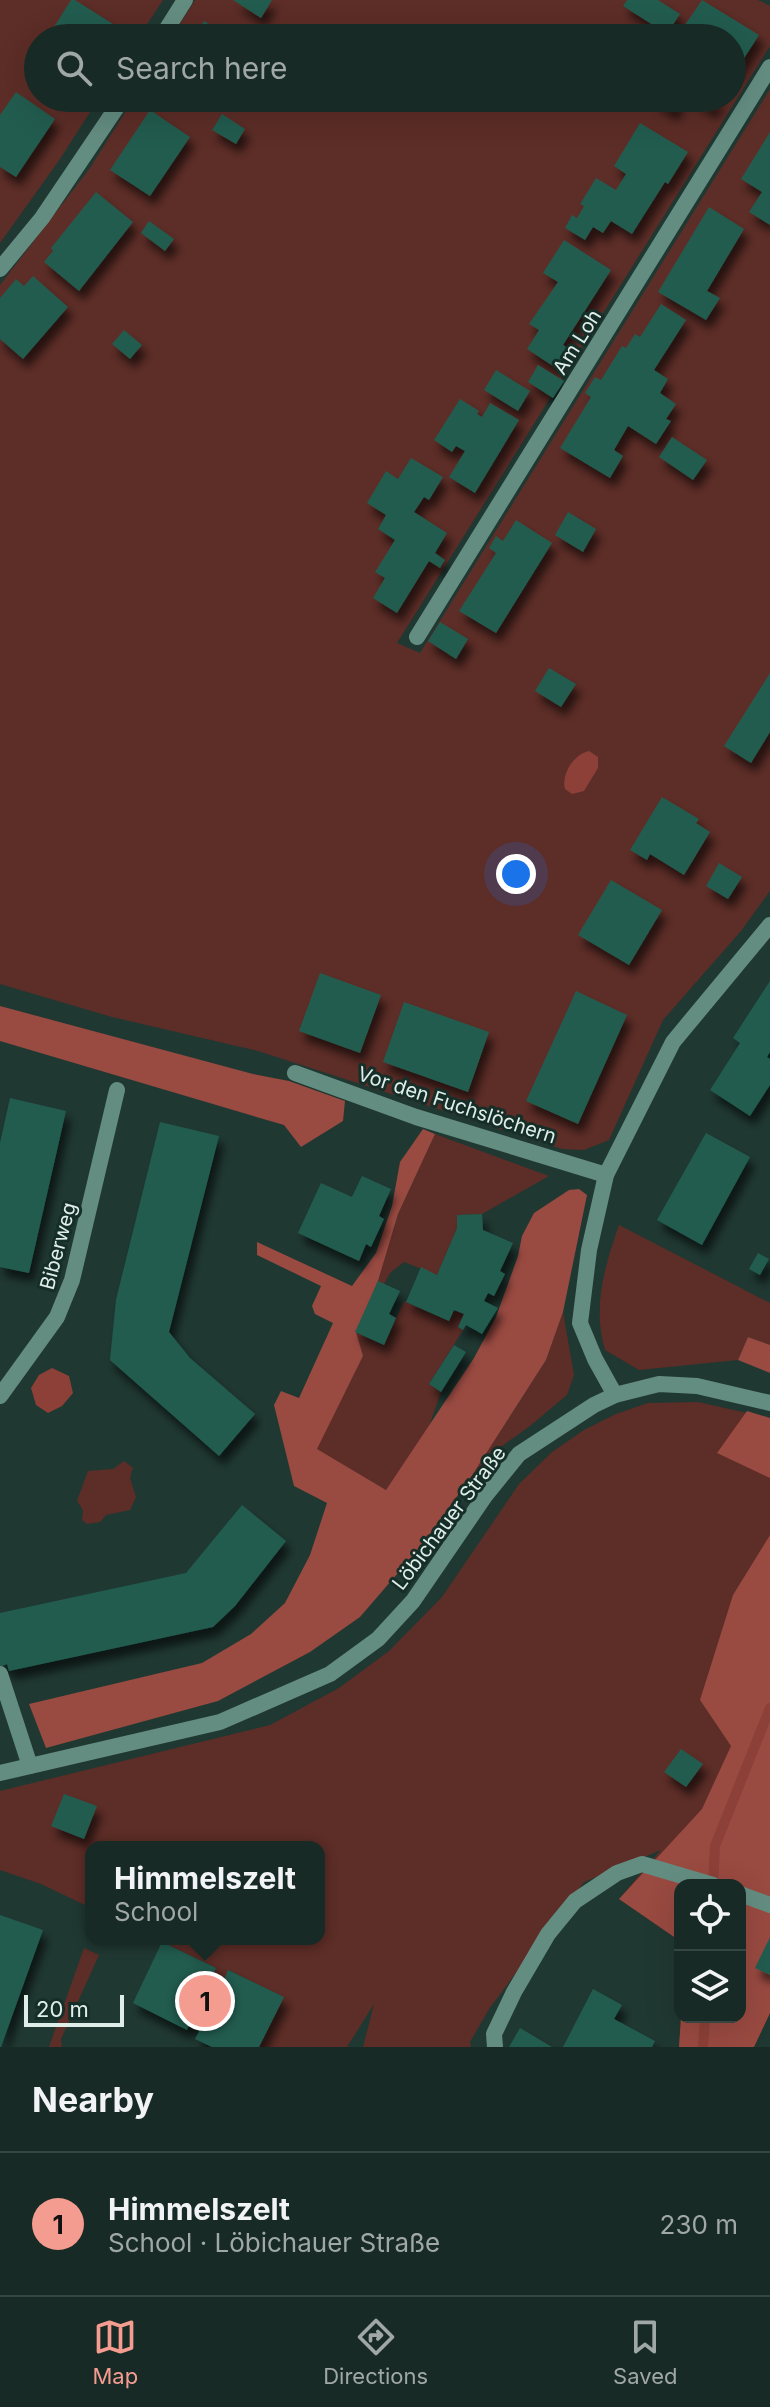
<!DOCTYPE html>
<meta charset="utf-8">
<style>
body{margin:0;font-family:Inter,sans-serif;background:#21322e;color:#f1f3f6}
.controls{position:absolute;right:24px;bottom:24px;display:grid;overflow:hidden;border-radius:16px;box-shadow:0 8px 32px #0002}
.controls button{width:72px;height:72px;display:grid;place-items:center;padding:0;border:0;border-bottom:2px solid #364643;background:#182a26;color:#f1f3f6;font:40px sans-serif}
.scale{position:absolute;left:24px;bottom:20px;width:100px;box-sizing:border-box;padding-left:8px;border:4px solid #dfeee9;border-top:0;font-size:22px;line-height:28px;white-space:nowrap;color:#dfeee9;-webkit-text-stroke:6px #162e28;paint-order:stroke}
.you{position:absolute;left:516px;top:874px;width:28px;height:28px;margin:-20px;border:6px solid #fff;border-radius:50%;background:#1a73e8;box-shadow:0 0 0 12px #1a73e833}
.badge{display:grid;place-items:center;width:52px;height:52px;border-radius:50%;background:#f59c90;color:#111;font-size:26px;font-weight:700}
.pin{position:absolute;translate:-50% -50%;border:4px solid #fff;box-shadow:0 2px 8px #0006}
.popup{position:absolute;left:85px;top:1841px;width:240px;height:104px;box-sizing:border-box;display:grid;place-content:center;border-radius:16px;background:#182a26;filter:drop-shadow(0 2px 6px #0005);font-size:26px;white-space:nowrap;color:#9fa7a7}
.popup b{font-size:30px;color:#f1f3f6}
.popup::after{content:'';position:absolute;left:50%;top:100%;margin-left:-16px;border:16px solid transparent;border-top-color:#182a26}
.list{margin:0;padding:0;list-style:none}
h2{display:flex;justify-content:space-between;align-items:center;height:104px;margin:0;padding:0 32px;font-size:34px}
h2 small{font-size:26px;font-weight:400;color:#9fa7a7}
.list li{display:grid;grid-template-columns:52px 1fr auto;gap:24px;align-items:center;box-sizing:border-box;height:144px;padding:0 32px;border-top:2px solid #364643}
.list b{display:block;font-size:30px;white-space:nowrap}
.list p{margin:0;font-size:26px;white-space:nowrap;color:#9fa7a7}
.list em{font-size:26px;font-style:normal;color:#9fa7a7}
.icon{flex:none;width:44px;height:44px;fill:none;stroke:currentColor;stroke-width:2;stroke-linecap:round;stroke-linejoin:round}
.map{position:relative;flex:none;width:770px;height:2047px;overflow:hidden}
.search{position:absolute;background:#182a26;box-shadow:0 8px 32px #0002;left:24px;right:24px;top:24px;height:88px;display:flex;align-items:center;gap:20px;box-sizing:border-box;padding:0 28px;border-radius:44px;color:#9fa7a7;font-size:30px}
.sheet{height:248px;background:#182a26}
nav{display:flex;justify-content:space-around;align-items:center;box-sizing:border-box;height:112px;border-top:2px solid #364643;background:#182a26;font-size:22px;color:#9fa7a7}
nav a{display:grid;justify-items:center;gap:4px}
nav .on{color:#f59c90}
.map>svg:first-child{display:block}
.green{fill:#5d2d27}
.forest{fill:#994a41}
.water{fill:#8d4037}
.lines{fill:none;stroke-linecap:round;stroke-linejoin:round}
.stream{stroke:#8d4037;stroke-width:10}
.building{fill:#225c4f;filter:url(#shadow)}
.service{stroke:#648d82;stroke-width:16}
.minor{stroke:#648d82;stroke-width:16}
.labels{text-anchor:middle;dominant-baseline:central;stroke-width:6;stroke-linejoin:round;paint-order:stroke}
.street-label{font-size:20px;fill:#dfeee9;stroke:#162e28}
</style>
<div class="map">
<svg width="770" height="2047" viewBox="0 0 770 2047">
<defs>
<filter id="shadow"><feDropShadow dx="5" dy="9" stdDeviation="4" flood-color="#0009"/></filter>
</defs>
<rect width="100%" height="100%" fill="#203832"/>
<g class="green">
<polygon points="0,0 163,0 138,38 38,38 38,98 99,98 58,162 0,243"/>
<polygon points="195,0 758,0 770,6 770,46 397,643 420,653 770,89 770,891 741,931 663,1020 609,1140 584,1150 562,1149 258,1051 112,1017 0,984 0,285 90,168 134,98 732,98 732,38 171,38"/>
<polygon points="435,1134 549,1176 482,1214 457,1215 457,1228 437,1275 404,1262 390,1273 384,1284 378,1281 398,1214"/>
<path d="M619 1225 770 1303V1345L748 1337 738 1360 639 1370 605 1350C592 1307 605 1265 619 1225Z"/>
<polygon points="404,1301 449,1321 454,1310 464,1314 458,1327 463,1330 429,1384 441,1392 428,1429 386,1490 316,1449 363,1356 355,1332 384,1345"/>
<polygon points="563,1312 574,1375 567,1395 530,1426 495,1451 471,1477 546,1360"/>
<polygon points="698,1402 770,1418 770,2013 754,2047 679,2047 681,2017 740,2017 740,1885 680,1885 680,1941 619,1899 661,1850 584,1882 489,2009 470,2042 471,2047 363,2047 374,2004 347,2047 259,2047 283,1997 229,1970 224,1980 213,1975 216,1968 156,1939 319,1939 319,1847 91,1847 91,1908 41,1884 0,1870 0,1791 270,1725 339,1688 389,1651 442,1597 519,1484 552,1452 584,1430 616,1414 648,1403"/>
<polygon points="124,1461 133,1468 130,1478 136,1497 130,1510 106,1515 100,1522 87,1524 82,1520 83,1510 77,1501 88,1471 113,1469"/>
<polygon points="84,1948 99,1955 61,2039 62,2047 49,2047"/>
</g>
<g class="forest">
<polygon points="0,1006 253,1074 289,1081 345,1101 343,1121 301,1147 284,1125 0,1041"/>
<polygon points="423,1129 435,1134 398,1214 378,1281 356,1332 363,1356 317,1449 386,1490 474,1358 496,1317 518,1256 522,1236 534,1213 569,1190 579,1189 587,1195 563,1312 546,1360 471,1477 422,1545 360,1617 310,1652 218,1701 46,1748 29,1704 202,1663 251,1634 285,1603 310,1555 327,1503 294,1486 274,1405 281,1391 299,1398 333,1323 315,1314 312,1306 321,1286 257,1255 257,1242 352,1286 376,1253 392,1206 400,1162"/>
<polygon points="748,1337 770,1345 770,1373 738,1360"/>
<polygon points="747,1411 770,1418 770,1478 717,1453"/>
<polygon points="770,1535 770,2013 754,2047 679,2047 681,2017 740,2017 740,1885 680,1885 680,1941 619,1899 702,1809 731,1746 700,1700 733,1595"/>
</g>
<g class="water">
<path d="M589 751 598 757V768L584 791 572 794 565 789C561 774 574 754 589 751Z"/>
<polygon points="52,1368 69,1376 73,1393 62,1406 48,1413 36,1405 31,1388 39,1375"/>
</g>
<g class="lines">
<g class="stream">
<polyline points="713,1885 715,1846 770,1708"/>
<polyline points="703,2047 705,2017"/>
</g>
</g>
<g class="building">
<polygon points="71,0 75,0 135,38 47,38"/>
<polygon points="233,0 272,0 261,18"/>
<polygon points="627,0 658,0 680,14 667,34 623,6"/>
<polygon points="702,0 759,35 732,77 732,38 700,38 702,35 685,25"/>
<polygon points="204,21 231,38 194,38"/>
<polygon points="16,92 55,119 16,177 0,167 0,115"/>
<polygon points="650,98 681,98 673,112"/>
<polygon points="692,98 719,98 712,110"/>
<polygon points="150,110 190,137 150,196 110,170"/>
<polygon points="222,114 245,129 236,144 212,130"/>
<polygon points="640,123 688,152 668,184 665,182 632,234 611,221 603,233 593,227 585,240 565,228 572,215 577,218 584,206 580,204 596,178 616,190 626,174 614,166"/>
<polygon points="770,132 770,225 749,212 762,192 741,179"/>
<polygon points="96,192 133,222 79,291 44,262 53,251 51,248"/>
<polygon points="709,207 744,229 707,291 720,298 706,320 658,292"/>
<polygon points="149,221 174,239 165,251 141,233"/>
<polygon points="564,240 611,270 563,345 569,349 556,368 527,349 539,330 529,324 558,282 543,273"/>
<polygon points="33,276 68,307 23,359 0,339 0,298 16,279 24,286"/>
<polygon points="661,304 686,320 654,370 668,379 660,393 676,404 666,419 671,421 656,444 628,426 614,450 623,456 610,478 560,448 591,397 585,393 595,377 601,380 622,346 626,348 635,334 640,337"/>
<polygon points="124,330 142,345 130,359 112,344"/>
<polygon points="538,365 564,381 553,398 528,382"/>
<polygon points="496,370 530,391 518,411 484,390"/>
<polygon points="460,399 479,411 477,414 482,417 490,403 519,420 475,493 449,477 465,451 456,446 452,452 434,440"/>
<polygon points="672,437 707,460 693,480 659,457"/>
<polygon points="411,458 443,477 429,500 424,497 414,512 447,533 435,553 445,560 440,568 429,561 397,613 373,598 385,578 375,572 395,540 378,529 386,515 367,503 386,471 398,479"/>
<polygon points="568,512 596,529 583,552 555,535"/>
<polygon points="516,520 552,543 496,633 459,611 496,553 489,548 496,536 503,541"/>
<polygon points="440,622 468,639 456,659 428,641"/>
<polygon points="549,668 576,684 561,707 535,691"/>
<polygon points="770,673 770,732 751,763 724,746"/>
<polygon points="662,797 699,819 696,823 710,832 684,875 650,854 647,860 630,850"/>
<polygon points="719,863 742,877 728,899 706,886"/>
<polygon points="611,880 662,910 629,965 578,935"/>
<polygon points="320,973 381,995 360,1053 299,1031"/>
<polygon points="770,981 770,1052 767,1057 770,1059 770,1085 750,1116 710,1090 740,1043 733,1038"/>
<polygon points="576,991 627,1015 578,1124 526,1101"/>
<polygon points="404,1002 489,1032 468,1092 383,1062"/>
<polygon points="10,1098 66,1111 29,1273 0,1267 0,1143"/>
<polygon points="160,1122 219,1136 169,1332 190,1358 255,1414 219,1456 110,1360 116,1300"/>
<polygon points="706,1133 750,1157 702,1245 657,1220"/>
<polygon points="362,1176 391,1189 379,1216 384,1219 371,1247 366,1244 359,1261 298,1233 321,1183 352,1197"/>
<polygon points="482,1214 483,1230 513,1243 500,1271 505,1274 494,1296 488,1293 484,1301 498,1308 482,1334 466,1325 463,1330 458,1327 464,1314 454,1310 449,1321 406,1302 421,1267 437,1275 457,1228 457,1215"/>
<polygon points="758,1253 769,1259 760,1275 749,1269"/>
<polygon points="378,1281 400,1291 389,1314 396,1318 384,1345 355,1332"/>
<polygon points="454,1345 466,1352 441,1392 429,1384"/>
<polygon points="242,1505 286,1541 235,1606 213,1627 9,1671 7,1664 0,1667 0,1613 186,1573"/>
<polygon points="681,1749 703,1764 686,1787 664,1772"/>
<polygon points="64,1794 97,1806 84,1839 51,1826"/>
<polygon points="0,1915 43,1930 1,2047 0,2047"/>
<polygon points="770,1937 770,1975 755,1968"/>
<polygon points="162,1942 216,1968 213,1975 224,1980 228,1970 284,1997 259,2047 212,2047 195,2039 201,2028 190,2023 187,2030 133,2003"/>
<polygon points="593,1989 622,2005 614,2019 655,2041 652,2047 563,2047"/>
<polygon points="520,2028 552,2047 509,2047"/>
</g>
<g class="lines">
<g class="service">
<polyline points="0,1674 30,1766"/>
<polyline points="740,1894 770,1905"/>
<polyline points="495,2047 494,2034 514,1992 548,1934 575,1901 617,1873 642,1864 713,1885"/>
</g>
<g class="minor">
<polyline points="161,38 185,0"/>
<polyline points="0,269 42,218 123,98"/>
<polyline points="417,637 770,67"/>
<polyline points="295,1073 416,1117 606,1175"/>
<polyline points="615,1395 595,1359 580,1323 589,1250 606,1175 673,1042 770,925"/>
<polyline points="0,1396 57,1317 72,1280 117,1090"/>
<polyline points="0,1773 220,1722 330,1674 378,1639 413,1601 485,1496 519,1454 594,1405 615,1395 659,1384 697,1386 770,1403"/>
</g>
</g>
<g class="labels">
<g class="street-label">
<text transform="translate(577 342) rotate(-58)">Am Loh</text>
<text transform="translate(457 1105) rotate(18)">Vor den Fuchslöchern</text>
<text transform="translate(58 1246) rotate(-75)">Biberweg</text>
<text transform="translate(449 1518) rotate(-53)">Löbichauer Straße</text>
</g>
</g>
</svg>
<div class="controls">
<button><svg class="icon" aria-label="locate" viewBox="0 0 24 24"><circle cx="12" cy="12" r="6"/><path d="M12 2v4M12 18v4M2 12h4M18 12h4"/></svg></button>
<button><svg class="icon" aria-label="layers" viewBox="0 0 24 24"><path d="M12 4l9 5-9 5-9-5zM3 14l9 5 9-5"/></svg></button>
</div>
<div class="scale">20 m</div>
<div class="you"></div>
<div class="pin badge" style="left:205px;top:2001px">1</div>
<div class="popup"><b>Himmelszelt</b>School</div>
<div class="search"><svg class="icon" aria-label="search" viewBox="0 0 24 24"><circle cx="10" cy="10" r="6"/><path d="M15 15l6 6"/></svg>Search here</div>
</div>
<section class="sheet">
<h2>Nearby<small></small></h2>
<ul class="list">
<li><span class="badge">1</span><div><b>Himmelszelt</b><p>School · Löbichauer Straße</p></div><em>230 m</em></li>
</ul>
</section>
<nav>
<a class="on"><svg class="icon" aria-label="map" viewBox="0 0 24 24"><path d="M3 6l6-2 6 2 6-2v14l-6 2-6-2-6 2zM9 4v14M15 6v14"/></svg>Map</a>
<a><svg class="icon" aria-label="directions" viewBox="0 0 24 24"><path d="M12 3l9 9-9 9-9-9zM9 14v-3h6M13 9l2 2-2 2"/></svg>Directions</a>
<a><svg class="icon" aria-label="saved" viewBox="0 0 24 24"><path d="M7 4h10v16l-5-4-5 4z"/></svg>Saved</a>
</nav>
